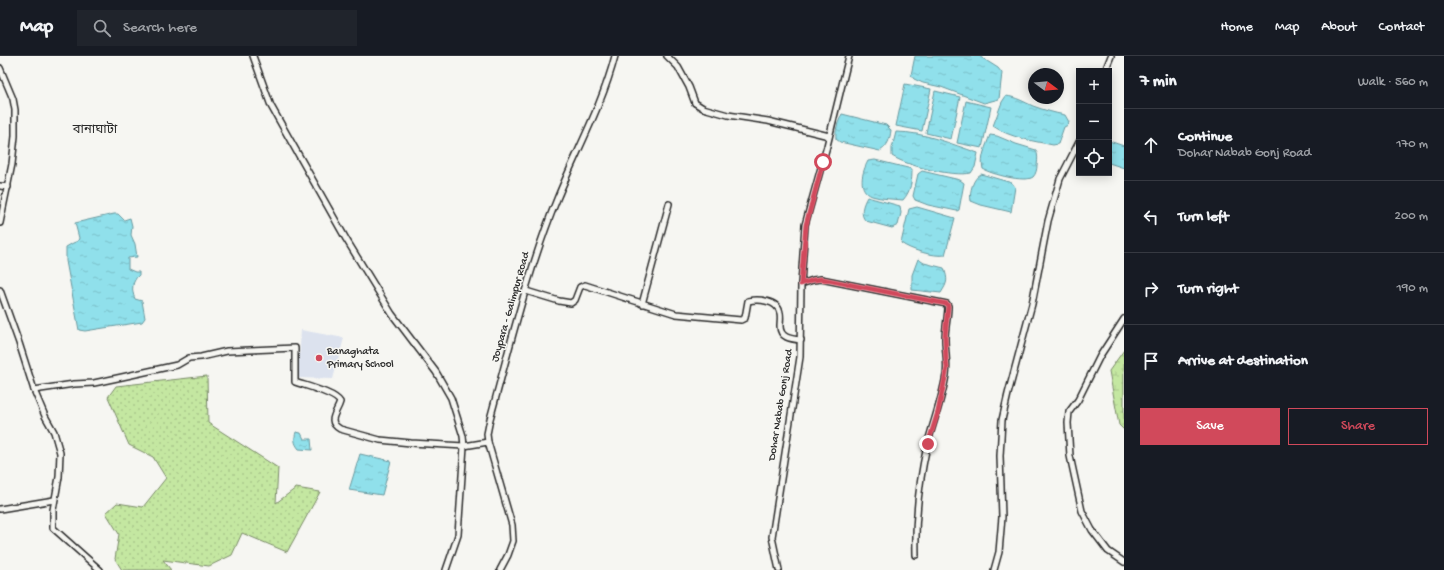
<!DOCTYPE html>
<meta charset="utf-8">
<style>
body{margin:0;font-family:"Gochi Hand","Noto Sans Bengali",sans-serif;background:#20242c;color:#f1f3f6}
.controls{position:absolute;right:12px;top:12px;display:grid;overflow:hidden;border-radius:0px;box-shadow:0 2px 10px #0003}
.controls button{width:36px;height:36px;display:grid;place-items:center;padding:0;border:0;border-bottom:1px solid #363941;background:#171b24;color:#f1f3f6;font:20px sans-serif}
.compass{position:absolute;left:1028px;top:12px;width:36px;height:36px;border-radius:50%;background:#171b24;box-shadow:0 2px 10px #0003;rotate:106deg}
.stop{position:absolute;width:12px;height:12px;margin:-9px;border:3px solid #d1495b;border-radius:50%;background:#fff}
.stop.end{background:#d1495b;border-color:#fff;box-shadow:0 1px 4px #0008}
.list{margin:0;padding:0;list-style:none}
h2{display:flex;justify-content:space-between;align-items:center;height:52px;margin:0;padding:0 16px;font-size:17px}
h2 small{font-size:13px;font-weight:400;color:#9ea1a6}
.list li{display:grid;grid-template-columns:26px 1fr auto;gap:12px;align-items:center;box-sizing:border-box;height:72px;padding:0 16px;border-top:1px solid #363941}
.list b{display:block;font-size:15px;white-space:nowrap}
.list p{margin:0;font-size:13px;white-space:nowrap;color:#9ea1a6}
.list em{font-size:13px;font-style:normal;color:#9ea1a6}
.actions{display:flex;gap:8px;padding:12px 16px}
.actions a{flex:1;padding:9px 0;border:1px solid #d1495b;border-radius:0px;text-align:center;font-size:14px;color:#d1495b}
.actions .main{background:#d1495b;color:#fff}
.icon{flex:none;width:22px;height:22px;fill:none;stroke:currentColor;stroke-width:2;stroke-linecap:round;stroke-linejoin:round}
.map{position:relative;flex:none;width:1124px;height:514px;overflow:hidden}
header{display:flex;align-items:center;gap:24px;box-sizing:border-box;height:56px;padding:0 20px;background:#171b24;border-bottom:1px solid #363941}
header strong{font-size:19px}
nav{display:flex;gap:22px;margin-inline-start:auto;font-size:14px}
.search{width:280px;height:36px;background:#20242c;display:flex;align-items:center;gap:10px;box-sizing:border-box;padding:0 14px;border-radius:0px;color:#9ea1a6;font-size:15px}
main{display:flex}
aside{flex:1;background:#171b24}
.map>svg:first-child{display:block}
.built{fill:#dce2ee}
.grass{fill:url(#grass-dots);stroke:#788966}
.wetland{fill:url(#wetland-marsh);stroke:#788966}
.water{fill:url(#water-ripples);stroke:#68989e}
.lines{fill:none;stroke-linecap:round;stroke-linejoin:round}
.minor-casing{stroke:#2b2b2b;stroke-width:8}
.minor{stroke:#f6f6f2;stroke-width:5}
.route{stroke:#d1495b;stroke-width:5}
.poi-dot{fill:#d1495b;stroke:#f6f6f2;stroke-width:1.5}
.labels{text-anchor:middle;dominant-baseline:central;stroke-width:3;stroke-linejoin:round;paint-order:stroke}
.street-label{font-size:11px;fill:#2b2b2b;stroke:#f6f6f2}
.poi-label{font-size:11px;fill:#2b2b2b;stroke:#f6f6f2;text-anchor:start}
.quarter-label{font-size:13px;fill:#2b2b2b;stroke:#f6f6f2}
</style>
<header>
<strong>Map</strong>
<div class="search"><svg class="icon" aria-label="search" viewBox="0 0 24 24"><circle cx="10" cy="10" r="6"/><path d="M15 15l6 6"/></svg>Search here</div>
<nav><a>Home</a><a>Map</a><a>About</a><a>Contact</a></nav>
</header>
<main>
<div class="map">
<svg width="1124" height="514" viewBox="0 0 1124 514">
<defs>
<pattern id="grass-dots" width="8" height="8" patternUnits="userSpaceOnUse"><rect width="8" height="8" fill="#c4e7a1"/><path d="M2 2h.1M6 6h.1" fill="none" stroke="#a9c68b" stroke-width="1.8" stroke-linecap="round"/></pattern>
<pattern id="wetland-marsh" width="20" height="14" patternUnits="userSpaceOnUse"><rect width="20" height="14" fill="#c4e7a1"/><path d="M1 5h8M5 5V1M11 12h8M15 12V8" fill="none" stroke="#a9c68b"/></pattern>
<pattern id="water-ripples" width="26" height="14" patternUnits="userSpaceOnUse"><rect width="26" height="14" fill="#90e0eb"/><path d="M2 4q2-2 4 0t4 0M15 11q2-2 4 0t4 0" fill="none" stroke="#7cc0ca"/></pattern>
</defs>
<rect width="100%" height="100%" fill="#f6f6f2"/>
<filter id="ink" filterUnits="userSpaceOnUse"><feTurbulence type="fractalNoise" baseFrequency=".025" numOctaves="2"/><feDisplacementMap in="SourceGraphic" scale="8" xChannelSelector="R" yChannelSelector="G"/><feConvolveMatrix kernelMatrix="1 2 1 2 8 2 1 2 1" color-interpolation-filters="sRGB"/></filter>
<g filter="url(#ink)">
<polygon class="built" points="301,274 344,282 333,323 298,322"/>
<polygon class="grass" points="207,320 208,367 278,412 276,447 296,432 320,436 287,496 242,477 232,499 209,510 163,504 171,514 122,514 115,503 119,478 106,457 117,447 143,451 166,422 153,401 129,389 108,341 116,330"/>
<polygon class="wetland" points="1124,294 1124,374 1119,369 1109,315"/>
<g class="water">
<polygon points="915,0 979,0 998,12 1002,17 999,43 984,47 941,31 923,27 914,23 911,19"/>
<polygon points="905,28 931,33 922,75 896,70"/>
<polygon points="935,35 960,41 951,83 926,77"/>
<path d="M1006 40C1016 41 1024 46 1033 50 1044 54 1054 57 1065 59L1069 66 1068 69 1064 71 1058 88 1053 89C1034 85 1010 82 993 70L1002 46Z"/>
<polygon points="966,45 991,51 982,92 957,87"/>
<path d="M842 58 886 69 891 74C890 83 888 90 880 95L840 86 836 83C835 74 838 66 842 58Z"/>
<path d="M896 76C924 76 951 88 978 97L975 111 971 117C953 121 907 110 892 100V92Z"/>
<path d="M990 79 997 80 1016 88 1036 94C1038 99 1038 103 1037 109 1037 113 1036 118 1033 121 1025 127 991 118 983 113 980 102 986 90 990 79Z"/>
<polygon points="1109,85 1124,90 1124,112 1109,107"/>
<path d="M875 104 912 113C912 125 911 135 903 144 894 143 881 143 872 140 857 134 862 116 868 105Z"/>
<polygon points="922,115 960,124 964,127 959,154 957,155 928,149 915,144 913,140 918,118"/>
<path d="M981 118 1012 127 1015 131 1011 156 981 149 971 145C969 136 973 122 981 118Z"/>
<path d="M867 141 900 150 901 157 898 169 892 172 866 165C859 159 863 148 867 141Z"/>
<path d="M917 151 955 162 945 199C934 201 910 194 901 187L909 153Z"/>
<path d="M114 158H118L124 164 130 162 132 170 131 179 135 188 137 201 128 202V213L135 216H139V219C132 225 131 234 135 243L142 245 145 262 142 266 85 275 79 274 66 205V191L73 187 78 185 79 182 75 167Z"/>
<path d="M918 203 924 207 944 212C948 224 948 226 941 237L912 234V219Z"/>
<path d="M296 376 301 377 304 383H311L312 394 299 393C294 387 294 383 296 376Z"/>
<polygon points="360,398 391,405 382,439 349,434"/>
</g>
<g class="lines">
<defs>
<g id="minor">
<polyline points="253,0 271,50 346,183 392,258 436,316 451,342 463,380 464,390 458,479 446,514"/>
<polyline points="667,0 678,11 689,31 695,47 703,52 728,59 768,65 829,80"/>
<polyline points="0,12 13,43 15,54 15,80 12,108 0,167"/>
<polyline points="1105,15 1111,0"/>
<polyline points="0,130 8,131"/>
<path d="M801 228 813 224 821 223 947 248 948 250C948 261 945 272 945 283 945 295 948 307 946 319 942 344 933 366 927 390 919 426 915 463 916 499"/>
<path d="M0 234 19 287 34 334 74 328 94 327 122 321 177 309 189 302 201 301 227 295 295 292V326C306 330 335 337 340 346 337 357 326 365 340 373L380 384 411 387 464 390 488 386"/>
<path d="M526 235 559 245 571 247 575 244 580 231 585 229 676 258 741 264 745 262 748 245C758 243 778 244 780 257 781 261 780 266 780 270 780 282 791 283 801 284"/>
<polyline points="642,248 669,148"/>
<polyline points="1124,263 1100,300 1078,344 1069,356 1068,367 1070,400 1082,455 1092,474 1108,495 1124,506"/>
<polyline points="34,334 45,360 54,376 60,397 59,421 53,454 53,472 100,514"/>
<polyline points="0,453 54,444"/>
<path d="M500 514 508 499 513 485 512 469 488 386 487 378 490 363C510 290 528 214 557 143 576 96 602 50 615 0"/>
<polyline points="779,514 772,481 800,301 801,228 805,169 827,90 849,0"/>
<polyline points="994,514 999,496 1002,461 1000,400 1002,364 1008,338 1032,248 1048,165 1060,123 1079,86"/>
</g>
</defs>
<use href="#minor" class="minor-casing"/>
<use href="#minor" class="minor"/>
</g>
</g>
<g class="lines" filter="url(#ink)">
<polyline class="route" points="823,106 806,169 801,228 813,224 822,223 947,248 948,250 945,281 946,304 947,312 938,356 928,388"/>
</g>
<circle class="poi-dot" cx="319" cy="302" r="4"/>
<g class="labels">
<g class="street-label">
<text transform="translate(511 251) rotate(-74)">Joypara - Galimpur Road</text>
<text transform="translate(781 349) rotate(-81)">Dohar Nabab Gonj Road</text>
</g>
<g class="poi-label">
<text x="327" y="296">Banaghata<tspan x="327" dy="13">Primary School</tspan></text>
</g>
<g class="quarter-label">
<text x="95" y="74">বানাঘাটা</text>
</g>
</g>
</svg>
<div class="controls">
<button>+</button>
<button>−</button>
<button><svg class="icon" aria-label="locate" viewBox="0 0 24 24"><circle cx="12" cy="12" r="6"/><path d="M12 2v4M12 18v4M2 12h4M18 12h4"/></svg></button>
</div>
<svg class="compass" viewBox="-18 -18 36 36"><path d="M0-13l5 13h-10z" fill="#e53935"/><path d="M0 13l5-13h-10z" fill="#9ea1a6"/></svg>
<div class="stop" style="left:823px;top:106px"></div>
<div class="stop end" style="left:928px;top:388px"></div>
</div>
<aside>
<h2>7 min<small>Walk · 560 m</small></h2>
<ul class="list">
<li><svg class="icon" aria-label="ahead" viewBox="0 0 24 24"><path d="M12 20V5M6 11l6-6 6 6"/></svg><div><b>Continue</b><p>Dohar Nabab Gonj Road</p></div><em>170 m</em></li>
<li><svg class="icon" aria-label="left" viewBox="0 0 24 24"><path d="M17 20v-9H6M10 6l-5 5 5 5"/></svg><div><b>Turn left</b></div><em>200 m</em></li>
<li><svg class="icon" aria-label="right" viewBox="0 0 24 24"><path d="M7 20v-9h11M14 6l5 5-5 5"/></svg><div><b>Turn right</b></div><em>190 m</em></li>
<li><svg class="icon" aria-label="arrive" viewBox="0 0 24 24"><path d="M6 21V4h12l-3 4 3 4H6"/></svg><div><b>Arrive at destination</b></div></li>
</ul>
<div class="actions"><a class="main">Save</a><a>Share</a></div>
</aside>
</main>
